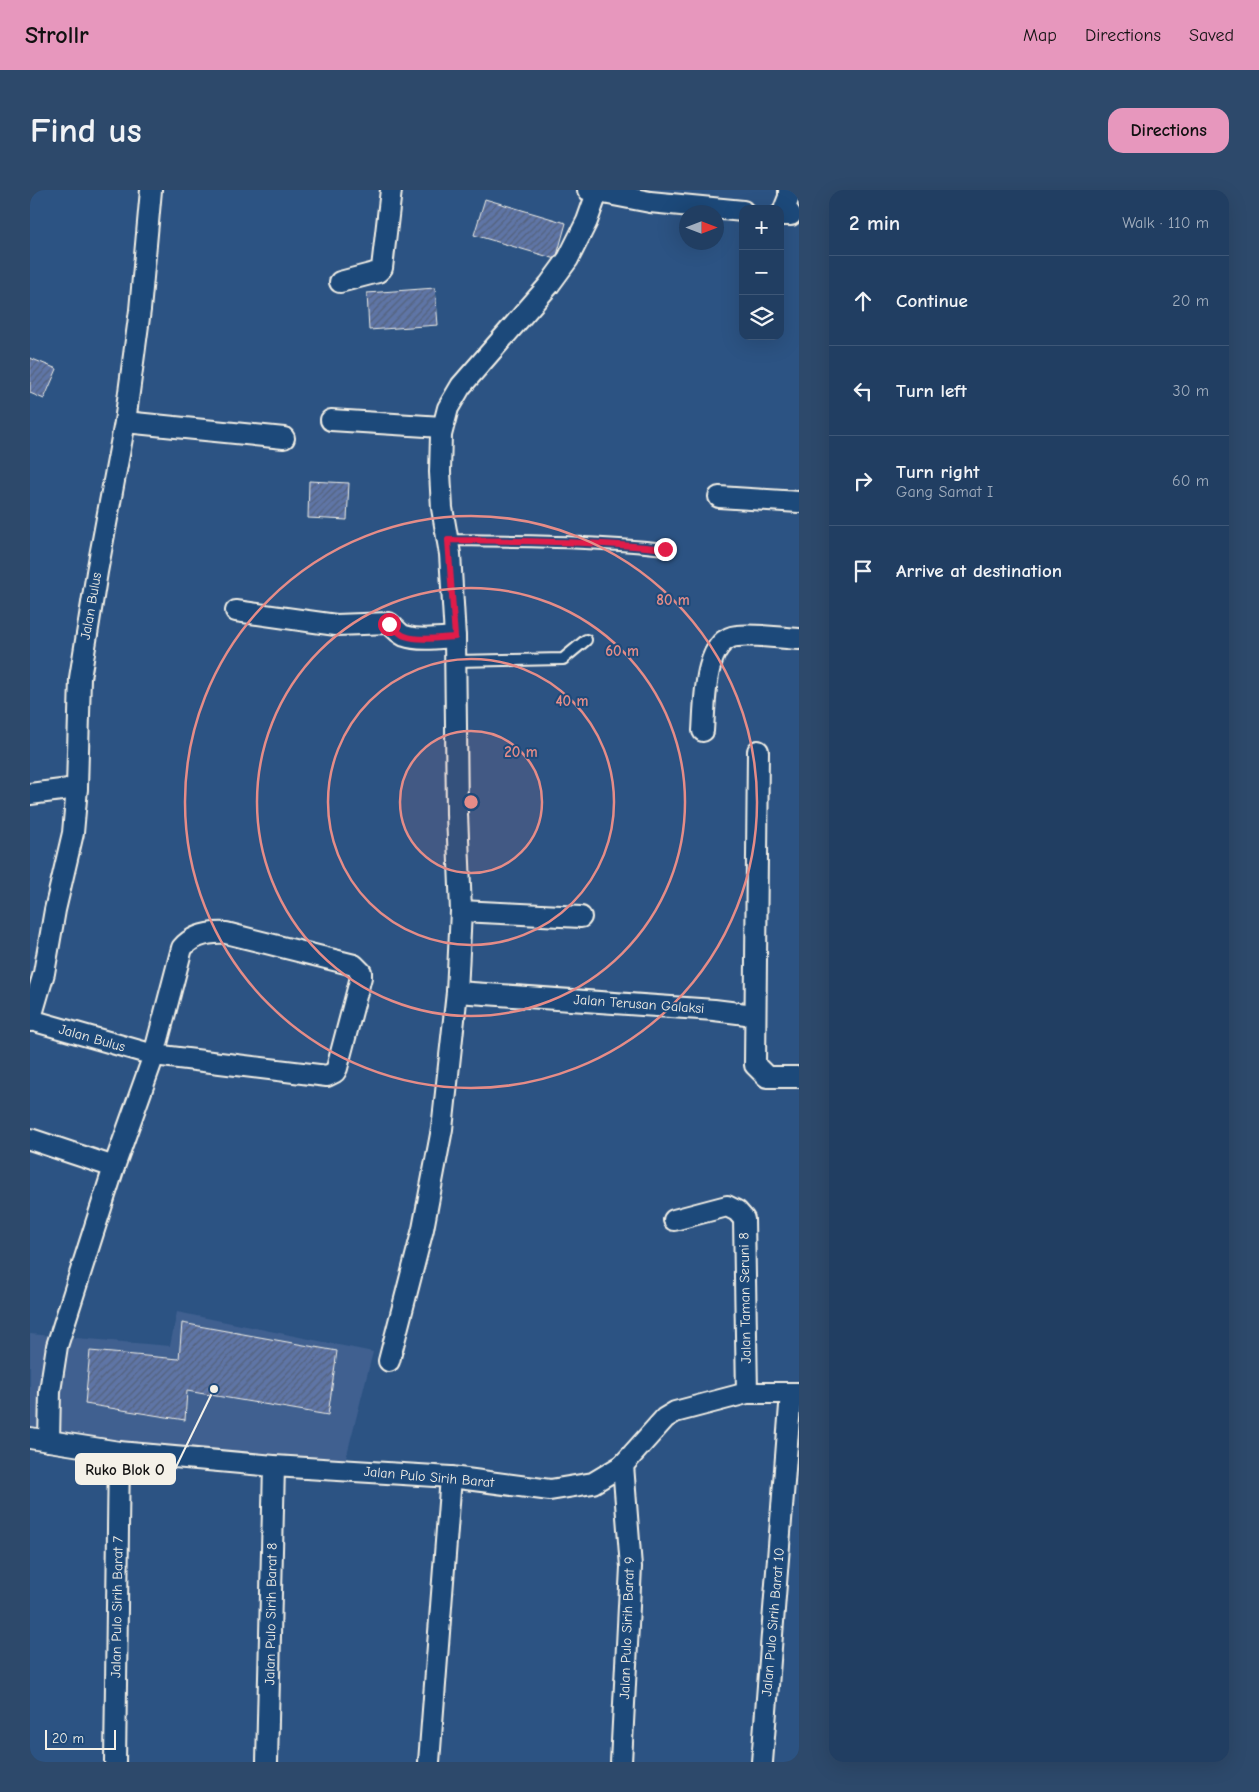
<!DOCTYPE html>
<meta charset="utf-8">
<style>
body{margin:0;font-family:"Comic Neue",sans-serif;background:#2d496b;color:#f1f3f6}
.controls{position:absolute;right:15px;top:15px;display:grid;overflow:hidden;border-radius:10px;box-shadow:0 5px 20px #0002}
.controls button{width:45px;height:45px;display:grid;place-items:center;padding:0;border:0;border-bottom:1px solid #3e5777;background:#213e62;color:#f1f3f6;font:25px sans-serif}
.compass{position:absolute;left:649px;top:15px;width:45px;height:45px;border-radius:50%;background:#213e62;box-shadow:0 5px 20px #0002;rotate:90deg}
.scale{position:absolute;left:15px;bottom:12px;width:71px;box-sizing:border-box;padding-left:5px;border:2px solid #f4f1e8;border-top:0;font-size:14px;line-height:18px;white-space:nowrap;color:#f4f1e8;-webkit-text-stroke:4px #1f4a7a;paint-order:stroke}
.stop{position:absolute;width:15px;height:15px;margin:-11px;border:4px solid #e11d48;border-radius:50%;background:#fff}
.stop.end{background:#e11d48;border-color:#fff;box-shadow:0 1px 5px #0008}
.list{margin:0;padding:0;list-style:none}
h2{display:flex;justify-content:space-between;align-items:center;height:65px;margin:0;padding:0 20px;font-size:21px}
h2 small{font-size:16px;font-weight:400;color:#a2aebe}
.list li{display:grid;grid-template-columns:32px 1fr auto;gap:15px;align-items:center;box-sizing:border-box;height:90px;padding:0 20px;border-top:1px solid #3e5777}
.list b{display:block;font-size:19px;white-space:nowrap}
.list p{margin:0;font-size:16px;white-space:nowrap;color:#a2aebe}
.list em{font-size:16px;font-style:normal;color:#a2aebe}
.icon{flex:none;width:28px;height:28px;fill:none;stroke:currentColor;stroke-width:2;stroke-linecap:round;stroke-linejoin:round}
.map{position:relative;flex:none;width:769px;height:1572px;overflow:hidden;border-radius:15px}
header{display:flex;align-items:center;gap:30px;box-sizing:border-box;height:70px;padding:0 25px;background:#e797bd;color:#111}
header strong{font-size:24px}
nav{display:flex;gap:28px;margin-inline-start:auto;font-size:18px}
.intro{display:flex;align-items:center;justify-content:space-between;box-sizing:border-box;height:120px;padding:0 30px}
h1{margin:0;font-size:35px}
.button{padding:12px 22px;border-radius:15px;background:#e797bd;color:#111;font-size:18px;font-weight:700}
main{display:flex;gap:30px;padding:0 30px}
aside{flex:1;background:#213e62;border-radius:15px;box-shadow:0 5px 20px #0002}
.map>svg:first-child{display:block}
.built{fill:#3f6090}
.building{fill:url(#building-hatch);stroke:#f4f1e8}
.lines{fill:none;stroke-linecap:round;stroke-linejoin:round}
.lane-casing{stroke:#f4f1e8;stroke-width:14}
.street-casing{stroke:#f4f1e8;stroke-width:24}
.lane{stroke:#1f4a7a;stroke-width:10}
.street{stroke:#1f4a7a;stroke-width:20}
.route{stroke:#e11d48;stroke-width:6}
.ring{fill:none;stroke:#e58c88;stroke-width:2.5}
.labels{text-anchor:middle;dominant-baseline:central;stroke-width:4;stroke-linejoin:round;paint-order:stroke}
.street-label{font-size:14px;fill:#f4f1e8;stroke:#1f4a7a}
.centre{fill:#e58c88;stroke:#1f4a7a;stroke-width:2.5}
.ring-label{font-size:15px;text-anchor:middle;font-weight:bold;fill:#e58c88;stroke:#1f4a7a;stroke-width:4;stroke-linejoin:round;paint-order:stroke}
.leader{fill:none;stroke:#f4f1e8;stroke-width:2}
.callout-dot{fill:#f4f1e8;stroke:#1f4a7a;stroke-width:2}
.callout{fill:#f4f1e8;stroke:#f4f1e8;stroke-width:2}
.callout-label{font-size:15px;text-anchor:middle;font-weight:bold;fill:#111}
</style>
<header>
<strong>Strollr</strong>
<nav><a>Map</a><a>Directions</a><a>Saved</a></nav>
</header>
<div class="intro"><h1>Find us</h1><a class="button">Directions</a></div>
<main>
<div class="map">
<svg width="769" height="1572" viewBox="0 0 769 1572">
<defs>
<pattern id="building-hatch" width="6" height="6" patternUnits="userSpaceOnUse" patternTransform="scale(1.25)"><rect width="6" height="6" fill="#5e75a6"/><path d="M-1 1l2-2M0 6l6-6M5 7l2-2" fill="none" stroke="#55617b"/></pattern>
</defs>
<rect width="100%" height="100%" fill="#2c5383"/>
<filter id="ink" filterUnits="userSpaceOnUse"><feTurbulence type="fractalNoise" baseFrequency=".02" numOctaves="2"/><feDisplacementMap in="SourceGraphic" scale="10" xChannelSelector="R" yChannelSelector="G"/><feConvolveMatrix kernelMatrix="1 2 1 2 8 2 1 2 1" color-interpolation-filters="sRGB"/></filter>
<g filter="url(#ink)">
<polygon class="built" points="147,1122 343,1162 314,1276 0,1242 0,1144 140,1156"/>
<g class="building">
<polygon points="455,9 536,33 526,69 444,45"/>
<polygon points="405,98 408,135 339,140 337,103"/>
<polygon points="0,168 27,179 14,209 0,203"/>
<polygon points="279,291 319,293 317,330 278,328"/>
<polygon points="152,1133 307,1161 298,1225 157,1201 155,1230 55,1214 60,1161 149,1169"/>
</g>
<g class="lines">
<defs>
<g id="lane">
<path d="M418 350C490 351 563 351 635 359"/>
<polyline points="425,471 533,469 556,450"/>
</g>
<g id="street">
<polyline points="558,0 620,12 713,21"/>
<polyline points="750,25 761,25 755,17 759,7 759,0"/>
<polyline points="310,92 348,82 352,78 361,0"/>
<polyline points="301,230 412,237"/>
<polyline points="95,232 254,248"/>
<polyline points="689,307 769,312"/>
<path d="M206 421 306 435 359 433C364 437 370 445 375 446 388 451 411 448 425 447"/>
<path d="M673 541C675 515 673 449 707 446 724 444 751 448 769 449"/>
<polyline points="728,561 725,875 737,887 769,887"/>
<polyline points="0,604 47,598"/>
<polyline points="431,721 551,727"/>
<polyline points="427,802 684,820 724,825"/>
<path d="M1 830 124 865 297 886 305 882 307 878 331 787V782L324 775 196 743C180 742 163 745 152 758L124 865 84 977 27 1156 20 1201 19 1251"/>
<polyline points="0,831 14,783 25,720 43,643 47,598 50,488 67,382 95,232 110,120 121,0"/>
<polyline points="0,949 84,977"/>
<polyline points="644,1030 697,1016 707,1021 714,1029 717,1203"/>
<polyline points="359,1171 393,1039 412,939 427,802 431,721 427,624 425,447 420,364 412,318 410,282 411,245 418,218 431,196 519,95 538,69 557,31 567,3"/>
<polyline points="0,1248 89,1262 244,1276 421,1287 520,1300 563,1293 593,1275 635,1228 645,1222 717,1203 769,1203"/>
<polyline points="85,1572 89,1262"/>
<polyline points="237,1572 244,1276"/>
<polyline points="399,1572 421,1287"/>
<polyline points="591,1572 601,1377 593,1275"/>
<polyline points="732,1572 761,1203"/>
</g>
</defs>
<use href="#lane" class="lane-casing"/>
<use href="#street" class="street-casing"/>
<use href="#lane" class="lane"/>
<use href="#street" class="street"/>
</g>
</g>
<g class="lines" filter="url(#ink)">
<path class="route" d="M359 434C364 437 370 445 375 446 388 451 410 448 425 447L418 350C490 351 563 351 635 359"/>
</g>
<circle cx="441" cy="612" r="71" fill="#e58c88" fill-opacity=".12"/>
<g class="ring">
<circle cx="441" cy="612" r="71"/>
<circle cx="441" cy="612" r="143"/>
<circle cx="441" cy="612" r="214"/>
<circle cx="441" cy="612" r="286"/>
</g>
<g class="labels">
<g class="street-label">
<text transform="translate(61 416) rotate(-80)">Jalan Bulus</text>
<text transform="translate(609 814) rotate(4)">Jalan Terusan Galaksi</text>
<text transform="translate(62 848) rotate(16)">Jalan Bulus</text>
<text transform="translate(715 1108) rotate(-91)">Jalan Taman Seruni 8</text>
<text transform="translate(399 1287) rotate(5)">Jalan Pulo Sirih Barat</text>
<text transform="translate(87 1417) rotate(-89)">Jalan Pulo Sirih Barat 7</text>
<text transform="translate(241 1424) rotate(-89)">Jalan Pulo Sirih Barat 8</text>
<text transform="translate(743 1432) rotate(-85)">Jalan Pulo Sirih Barat 10</text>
<text transform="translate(597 1438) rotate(-88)">Jalan Pulo Sirih Barat 9</text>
</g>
</g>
<circle cx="441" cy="612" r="8" class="centre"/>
<g class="ring-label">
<text x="643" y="415">80 m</text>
<text x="592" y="466">60 m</text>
<text x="542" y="516">40 m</text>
<text x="491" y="567">20 m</text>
</g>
<path class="leader" d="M184 1199L145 1279"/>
<circle class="callout-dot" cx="184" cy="1199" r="5"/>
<rect class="callout" x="46" y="1264" width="99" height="30" rx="5"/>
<g class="callout-label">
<text x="95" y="1285">Ruko Blok O</text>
</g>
</svg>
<div class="controls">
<button>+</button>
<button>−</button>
<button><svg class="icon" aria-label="layers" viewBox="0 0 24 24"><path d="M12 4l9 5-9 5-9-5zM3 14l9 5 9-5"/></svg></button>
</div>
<svg class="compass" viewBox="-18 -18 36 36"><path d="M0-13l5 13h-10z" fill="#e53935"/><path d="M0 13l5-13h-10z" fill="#a2aebe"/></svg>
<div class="scale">20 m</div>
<div class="stop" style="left:359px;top:434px"></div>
<div class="stop end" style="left:635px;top:359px"></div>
</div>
<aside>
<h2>2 min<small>Walk · 110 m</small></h2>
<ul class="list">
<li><svg class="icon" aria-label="ahead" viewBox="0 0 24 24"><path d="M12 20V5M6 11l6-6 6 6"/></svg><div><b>Continue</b></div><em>20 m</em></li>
<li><svg class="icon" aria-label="left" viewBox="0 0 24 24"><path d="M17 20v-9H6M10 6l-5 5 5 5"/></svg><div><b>Turn left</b></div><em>30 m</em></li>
<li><svg class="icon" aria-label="right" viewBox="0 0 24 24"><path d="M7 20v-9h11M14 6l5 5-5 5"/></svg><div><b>Turn right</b><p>Gang Samat I</p></div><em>60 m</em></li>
<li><svg class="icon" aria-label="arrive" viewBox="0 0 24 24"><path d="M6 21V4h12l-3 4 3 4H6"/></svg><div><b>Arrive at destination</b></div></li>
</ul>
</aside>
</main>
